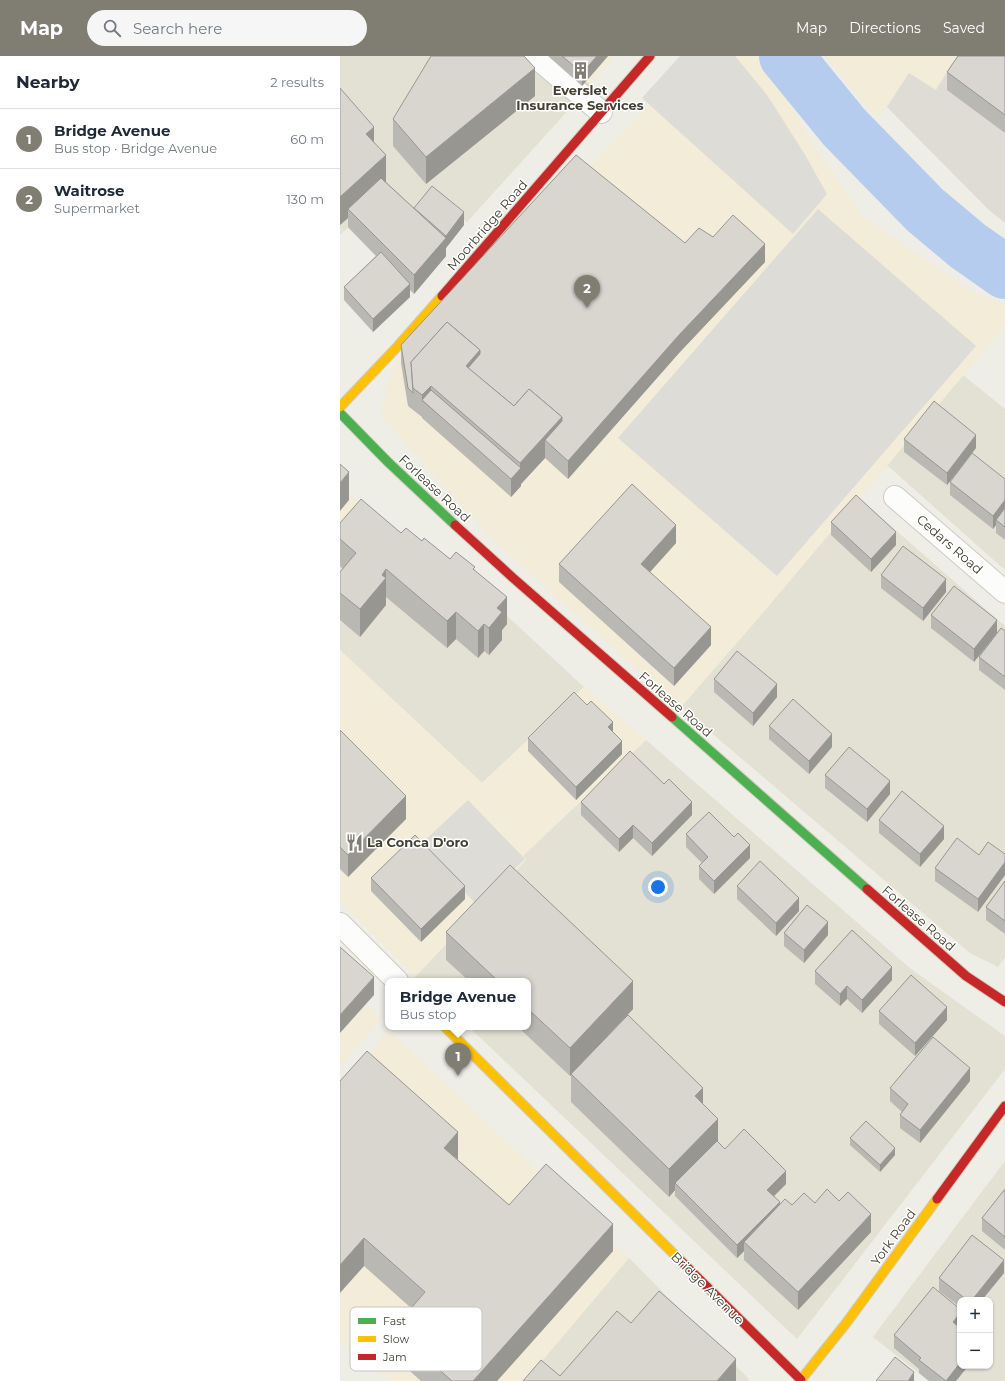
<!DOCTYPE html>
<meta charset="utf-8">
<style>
body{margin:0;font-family:Montserrat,sans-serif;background:#f6f6f7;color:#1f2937}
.controls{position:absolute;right:12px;bottom:12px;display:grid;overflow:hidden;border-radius:8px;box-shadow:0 1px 3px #0004}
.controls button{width:36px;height:36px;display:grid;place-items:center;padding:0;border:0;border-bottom:1px solid #e0e1e3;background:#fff;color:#1f2937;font:20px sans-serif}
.you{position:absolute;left:318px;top:831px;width:14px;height:14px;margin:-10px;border:3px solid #fff;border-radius:50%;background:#1a73e8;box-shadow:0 0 0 6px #1a73e833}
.badge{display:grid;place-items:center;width:26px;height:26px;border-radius:50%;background:#807d72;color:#fff;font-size:13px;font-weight:700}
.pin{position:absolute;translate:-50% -33px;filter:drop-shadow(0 1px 2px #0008)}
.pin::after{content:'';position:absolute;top:21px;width:14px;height:12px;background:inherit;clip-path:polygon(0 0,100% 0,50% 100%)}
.popup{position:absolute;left:45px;top:922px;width:146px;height:52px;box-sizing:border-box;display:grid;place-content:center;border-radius:8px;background:#fff;filter:drop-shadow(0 1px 3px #0005);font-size:13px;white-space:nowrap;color:#747a83}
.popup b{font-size:15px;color:#1f2937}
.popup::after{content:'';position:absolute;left:50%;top:100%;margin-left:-8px;border:8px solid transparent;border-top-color:#fff}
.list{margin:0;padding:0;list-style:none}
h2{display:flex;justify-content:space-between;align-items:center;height:52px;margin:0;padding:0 16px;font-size:17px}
h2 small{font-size:13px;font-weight:400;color:#747a83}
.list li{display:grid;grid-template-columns:26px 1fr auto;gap:12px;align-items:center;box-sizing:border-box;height:60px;padding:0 16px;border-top:1px solid #e0e1e3}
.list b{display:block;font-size:15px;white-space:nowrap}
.list p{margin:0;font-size:13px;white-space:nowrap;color:#747a83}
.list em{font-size:13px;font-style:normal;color:#747a83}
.icon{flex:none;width:22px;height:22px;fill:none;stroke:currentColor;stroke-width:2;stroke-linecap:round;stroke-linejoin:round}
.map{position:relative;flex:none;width:665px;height:1325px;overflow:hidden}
header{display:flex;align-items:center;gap:24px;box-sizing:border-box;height:56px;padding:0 20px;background:#807d72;color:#fff}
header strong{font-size:19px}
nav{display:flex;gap:22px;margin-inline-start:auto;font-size:14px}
.search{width:280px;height:36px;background:#f6f6f7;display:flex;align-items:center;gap:10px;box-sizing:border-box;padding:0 14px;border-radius:22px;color:#747a83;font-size:15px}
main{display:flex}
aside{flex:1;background:#fff}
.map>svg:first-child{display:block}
.residential{fill:#e3e1d3;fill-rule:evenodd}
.commercial{fill:#f2ecd8}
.industrial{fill:#dedcd4}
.parking{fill:#dddcd6}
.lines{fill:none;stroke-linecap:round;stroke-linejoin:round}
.river{stroke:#b5ccee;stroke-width:54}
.street-casing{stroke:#cccbc4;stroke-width:24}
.fast-casing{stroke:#ceccbd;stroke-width:11}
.slow-casing{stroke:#ceccbd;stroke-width:11}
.jam-casing{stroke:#ceccbd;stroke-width:11}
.street{stroke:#fcfcfb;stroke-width:22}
.fast{stroke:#4caf50;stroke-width:9}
.slow{stroke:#ffc107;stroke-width:9}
.jam{stroke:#c62828;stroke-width:9}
.wall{fill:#bab8b2}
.shaded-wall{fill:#979691}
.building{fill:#d8d6cf;stroke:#979691}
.labels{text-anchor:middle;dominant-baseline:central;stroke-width:3;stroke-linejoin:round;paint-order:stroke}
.poi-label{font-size:13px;font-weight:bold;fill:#444133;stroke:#fff}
.street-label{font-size:13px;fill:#444133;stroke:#fff}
.key{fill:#fff;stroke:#c7c6c2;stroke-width:1}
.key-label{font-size:11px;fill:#444133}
</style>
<header>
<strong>Map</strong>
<div class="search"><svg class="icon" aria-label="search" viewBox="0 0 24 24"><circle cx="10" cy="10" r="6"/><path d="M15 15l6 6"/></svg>Search here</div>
<nav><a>Map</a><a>Directions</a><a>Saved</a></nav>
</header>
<main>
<aside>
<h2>Nearby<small>2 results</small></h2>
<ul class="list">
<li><span class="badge">1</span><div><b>Bridge Avenue</b><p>Bus stop · Bridge Avenue</p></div><em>60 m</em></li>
<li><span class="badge">2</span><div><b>Waitrose</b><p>Supermarket</p></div><em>130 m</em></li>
</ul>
</aside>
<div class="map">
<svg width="665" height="1325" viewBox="0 0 665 1325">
<rect width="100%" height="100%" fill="#eeede6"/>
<g class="residential">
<polygon points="0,0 216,0 251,29 127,166 89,138 65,162 106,200 74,238 8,172 0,179"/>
<polygon points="623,319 665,353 665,514 547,409"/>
<polygon points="519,442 665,570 665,901 658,911 630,897 341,651 421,559"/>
<polygon points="0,488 164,557 244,631 142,727 0,594"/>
<polygon points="306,684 571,913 665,980 665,1013 457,1283 129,971 188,971 188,925 79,925 75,921 186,804 182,800"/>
<path d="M665 1105V1325H589L533 1281ZM620 1244H650V1310H620Z"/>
<polygon points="289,1202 409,1323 409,1325 185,1325"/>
</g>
<g class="commercial">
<polygon points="216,0 275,0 251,29"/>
<polygon points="358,0 424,0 427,4 471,86 525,163 634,236 665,248 665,270 421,559 341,651 321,635 152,483 41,360 51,313"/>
<polygon points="485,0 617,0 596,34 569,17 547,51 537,62"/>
<polygon points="0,430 28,454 0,488"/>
<polygon points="0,594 142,727 244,631 306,684 183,800 186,803 75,921 0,846"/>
<polygon points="0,923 41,963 0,1010"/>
<polygon points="49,974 289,1202 185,1325 50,1325 0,1284 0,1034"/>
</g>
<polygon class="industrial" points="617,0 665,0 665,167 649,154 547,51 569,17 596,34"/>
<g class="parking">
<polygon points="340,0 395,0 427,39 464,97 487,138 453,178 302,42"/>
<polygon points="478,153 636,290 437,520 278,382"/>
<polygon points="128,744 185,803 137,849 80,789"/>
</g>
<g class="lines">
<polyline class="river" points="446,0 504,71 585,154 628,190 665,216"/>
<defs>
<g id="street">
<polyline points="195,0 261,56"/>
<polyline points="555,441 665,536"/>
<polyline points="0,868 57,925"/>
</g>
<g id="fast">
<polyline points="0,357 48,406 115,469"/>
<polyline points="332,661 527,833"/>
</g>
<g id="slow">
<polyline points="0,351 58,290 102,240"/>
<polyline points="105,971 341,1205"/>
<polyline points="460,1325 507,1266 597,1143"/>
</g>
<g id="jam">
<polyline points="102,240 310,0"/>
<polyline points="115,469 172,521 332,661"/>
<polyline points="527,833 626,920 665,946"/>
<polyline points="597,1143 665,1050"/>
<polyline points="341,1205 461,1324"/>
</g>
</defs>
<use href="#street" class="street-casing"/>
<use href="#fast" class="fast-casing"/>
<use href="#slow" class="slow-casing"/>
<use href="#jam" class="jam-casing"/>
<use href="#street" class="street"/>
<use href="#fast" class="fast"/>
<use href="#slow" class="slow"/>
<use href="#jam" class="jam"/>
</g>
<g class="wall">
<polygon points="208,0 268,0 242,30"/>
<polygon points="665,0 665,77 607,34 607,16"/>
<polygon points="195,40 86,128 53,90 53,63"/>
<polygon points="34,86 46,126 74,152 124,169 106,192 106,200 74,238 70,234 70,241 33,276 4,244 4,231 36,200 8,171 8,162 0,169"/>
<polygon points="373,181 425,206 339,297 228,423 205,402 181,428 181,430 171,441 82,362 82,361 68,350 61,307 61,289 345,187"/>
<polygon points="564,383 636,392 607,429 564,396"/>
<polygon points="665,423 665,484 656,477 656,469 653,473 610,439 610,426"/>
<polygon points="491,466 556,489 531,516 491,479"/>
<polygon points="0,467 61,477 82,485 110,503 135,514 167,568 162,574 162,584 149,599 144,595 138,602 116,583 107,592 46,541 46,549 20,581 0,564 0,516 3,513 0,510"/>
<polygon points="336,487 310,516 371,589 334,630 219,526 219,508"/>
<polygon points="541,519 606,536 583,565 541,532"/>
<polygon points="591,559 657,577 634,606 591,572"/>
<polygon points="665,575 665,634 639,614 639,601"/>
<polygon points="374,623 437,641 413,670 374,636"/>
<polygon points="429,670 492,691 469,718 429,683"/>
<polygon points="0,674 66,763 8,821 0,813"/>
<polygon points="273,676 282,698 236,744 188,695 188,682"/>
<polygon points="485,719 550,738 527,766 485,732"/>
<polygon points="241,746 352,759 312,800 293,782 279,796 241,759"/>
<polygon points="539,764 604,783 580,811 539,777"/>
<polygon points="346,778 410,802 374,838 359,823 359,810 362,807 346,791"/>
<polygon points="639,799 638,856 595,825 595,812"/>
<polygon points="31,822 125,843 81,886 31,835"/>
<polygon points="665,825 665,878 646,864 646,851"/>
<polygon points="397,830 459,855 436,880 397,843"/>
<polygon points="106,876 293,953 236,1013 363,1048 378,1086 385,1093 446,1128 434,1140 440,1149 452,1149 475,1147 531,1176 458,1254 404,1204 404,1195 397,1202 335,1140 335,1134 329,1141 231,1046 231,1018 230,1020 178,971 188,971 188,925 129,925 106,904"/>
<polygon points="444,877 488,879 464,907 444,890"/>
<polygon points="475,915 552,924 522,957 507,943 500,950 475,928"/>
<polygon points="539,955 607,964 575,1000 539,968"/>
<polygon points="0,1025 118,1104 169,1149 273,1195 157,1325 81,1325 53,1300 53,1273 71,1252 24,1210"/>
<polygon points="630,1025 580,1087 560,1072 560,1059 562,1056 550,1045 550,1032"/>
<polygon points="510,1082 555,1099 540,1116 510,1089"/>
<polygon points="665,1133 665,1194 642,1175 642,1162"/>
<polygon points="664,1217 642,1244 620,1244 620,1251 599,1235 599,1222"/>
<polygon points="620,1270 619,1271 620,1310 628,1310 616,1325 589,1325 579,1317 579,1313 554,1292 554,1279"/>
</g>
<g class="shaded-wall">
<polygon points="257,0 268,0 242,30 242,17"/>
<polygon points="195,12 195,40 86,128 86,101"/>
<polygon points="34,71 34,99 26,78"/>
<polygon points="46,99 46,127 8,153 8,162 0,169 0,141"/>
<polygon points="124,156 124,169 106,192 106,200 74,238 74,219"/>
<polygon points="425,188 425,206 339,297 228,423 228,405 339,279"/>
<polygon points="70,228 70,241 33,276 33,263"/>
<polygon points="140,294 140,317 136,322 126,310"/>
<polygon points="91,330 91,352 82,345 82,339"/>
<polygon points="222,361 222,383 205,384 205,402 181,428 181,430 171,441 171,423 180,413 180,407"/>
<polygon points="636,379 636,392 607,429 607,417"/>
<polygon points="9,416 9,444 0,455 0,427"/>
<polygon points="665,444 665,457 656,464 656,469 653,473 653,460"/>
<polygon points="336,469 336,487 301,526 301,508"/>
<polygon points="556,476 556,489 531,516 531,503"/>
<polygon points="46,513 46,549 20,581 20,553"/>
<polygon points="606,523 606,536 583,565 583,552"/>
<polygon points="167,541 167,568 162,574 162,584 149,599 149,572 157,552"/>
<polygon points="116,556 116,583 107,592 107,565"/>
<polygon points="657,564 657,577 634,606 634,593"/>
<polygon points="144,568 144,595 138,602 138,575"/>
<polygon points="371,571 371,589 334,630 334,612"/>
<polygon points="437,628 437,641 413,670 413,657"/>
<polygon points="273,666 273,679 268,671"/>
<polygon points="492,678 492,691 469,718 469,705"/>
<polygon points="282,685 282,698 236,744 236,731"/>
<polygon points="550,725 550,738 527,766 527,753"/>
<polygon points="66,740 66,763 8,821 8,799"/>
<polygon points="352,746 352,759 312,800 312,787"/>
<polygon points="293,769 293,782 279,796 279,783"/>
<polygon points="604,770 604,783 580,811 580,798"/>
<polygon points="410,789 410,802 374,838 374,825"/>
<polygon points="665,806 665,819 638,856 638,843"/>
<polygon points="125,830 125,843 81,886 81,873"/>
<polygon points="459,842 459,855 436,880 436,867"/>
<polygon points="488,866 488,879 464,907 464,894"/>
<polygon points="552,911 552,924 522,957 522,944"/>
<polygon points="34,921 34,939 0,977 0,959"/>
<polygon points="293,925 293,953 230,1020 230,992"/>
<polygon points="507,930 507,943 500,950 500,938"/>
<polygon points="607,951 607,964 575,1000 575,987"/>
<polygon points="630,1012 630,1025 580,1087 580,1074"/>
<polygon points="363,1032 363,1060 355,1040"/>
<polygon points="378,1063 378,1090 335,1127 335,1134 329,1141 329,1113"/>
<polygon points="118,1076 118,1104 104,1092"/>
<polygon points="555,1092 555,1099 540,1116 540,1109"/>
<polygon points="446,1115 446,1128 427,1147 427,1134"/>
<polygon points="440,1146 440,1159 404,1186 404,1195 397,1202 397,1189"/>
<polygon points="531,1158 531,1176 458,1254 458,1236"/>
<polygon points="273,1168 273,1195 157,1325 133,1325"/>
<polygon points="24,1182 24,1210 0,1237 0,1209"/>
<polygon points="664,1204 664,1217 642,1244 632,1244"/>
<polygon points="620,1257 620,1270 613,1279 613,1266"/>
<polygon points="396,1303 396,1325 377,1325"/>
<polygon points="620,1307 620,1310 628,1310 616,1325 606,1325"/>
<polygon points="574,1316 574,1325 568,1325"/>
</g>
<g class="building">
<polygon points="91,0 184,0 195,12 86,101 53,63"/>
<polygon points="222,0 257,0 242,17"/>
<polygon points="618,0 665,0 665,59 607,16"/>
<polygon points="0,32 34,71 26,78 46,99 0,141"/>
<polygon points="236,99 345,187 359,172 373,181 393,159 425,188 339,279 228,405 205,384 222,365 222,361 189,333 174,350 128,312 140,298 140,294 107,266 71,306 73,337 68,332 61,289"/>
<polygon points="41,122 106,182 74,219 8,153"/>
<polygon points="92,130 124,156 106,180 74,152"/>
<polygon points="41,196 70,228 33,263 4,231"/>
<polygon points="107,266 140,294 126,310 174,350 189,333 222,361 180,407 91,330 82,339 73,332 71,306"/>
<polygon points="91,334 181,412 171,423 82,344"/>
<polygon points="594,345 636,379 607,417 564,383"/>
<polygon points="632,397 665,423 665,444 653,460 610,426"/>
<polygon points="0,408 9,416 0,427"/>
<polygon points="292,428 336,469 301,508 371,571 334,612 219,508"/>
<polygon points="516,439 556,476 531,503 491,466"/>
<polygon points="21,443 61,477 66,472 82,485 84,482 110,503 116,496 135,511 133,513 167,541 157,552 162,556 149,572 144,568 138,575 116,556 107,565 46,513 42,519 46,522 20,553 0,537 0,516 16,497 0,483 0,467"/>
<polygon points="665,452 665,471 656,464"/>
<polygon points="563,490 606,523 583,552 541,519"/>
<polygon points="614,530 657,564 634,593 591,559"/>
<polygon points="661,572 665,575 665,621 639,601"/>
<polygon points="397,595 437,628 413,657 374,623"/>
<polygon points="234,636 247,649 251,645 273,666 268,671 282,685 236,731 188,682"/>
<polygon points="453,643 492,678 469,705 429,670"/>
<polygon points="0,674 66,740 8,799 0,791"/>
<polygon points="509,691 550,725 527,753 485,719"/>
<polygon points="290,695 324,728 329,723 352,746 312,787 293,769 279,783 241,746"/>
<polygon points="562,735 604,770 580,798 539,764"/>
<polygon points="369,756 394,781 398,777 410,789 374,825 359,810 368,801 346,778"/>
<polygon points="75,779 125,830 81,873 31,822"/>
<polygon points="617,782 639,799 648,786 665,798 665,806 638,843 595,812"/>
<polygon points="420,805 459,842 436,867 397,830"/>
<polygon points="170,809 293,925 230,992 188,953 188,925 158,925 106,876"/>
<polygon points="665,825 665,865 646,851"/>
<polygon points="467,849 488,866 464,894 444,877"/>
<polygon points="512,874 552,911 522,944 507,930 500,938 475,915"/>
<polygon points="0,891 34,921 0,959"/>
<polygon points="571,919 607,951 575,987 539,955"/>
<polygon points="288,959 363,1032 355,1040 378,1063 329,1113 231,1018"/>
<polygon points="593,981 630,1012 580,1074 560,1059 568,1048 550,1032"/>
<polygon points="27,995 118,1076 104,1092 169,1149 206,1108 273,1168 133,1325 112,1325 53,1273 85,1236 24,1182 0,1209 0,1025"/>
<polygon points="526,1065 555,1092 540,1109 510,1082"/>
<polygon points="404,1073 446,1115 427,1134 440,1146 397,1189 335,1127 377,1085 385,1093"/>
<polygon points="487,1133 499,1145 508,1136 531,1158 458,1236 404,1186 445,1143 452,1149 464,1137 475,1147"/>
<polygon points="665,1133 665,1181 642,1162"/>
<polygon points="632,1179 664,1204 632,1244 627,1244 599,1222"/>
<polygon points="593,1231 620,1253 620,1257 613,1266 620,1272 620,1307 606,1325 579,1304 581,1302 554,1279"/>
<polygon points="319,1235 396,1303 377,1325 183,1325 201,1304 220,1320 277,1255 291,1267"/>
<polygon points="555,1301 574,1316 568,1325 536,1325"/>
</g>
<defs>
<symbol id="building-bare" viewBox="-9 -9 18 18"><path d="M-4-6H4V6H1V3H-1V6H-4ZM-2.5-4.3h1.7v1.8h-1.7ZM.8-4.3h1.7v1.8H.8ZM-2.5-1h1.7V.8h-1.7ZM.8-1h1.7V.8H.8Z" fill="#807d72" stroke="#fff" stroke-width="2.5" paint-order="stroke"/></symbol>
<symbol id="restaurant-bare" viewBox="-9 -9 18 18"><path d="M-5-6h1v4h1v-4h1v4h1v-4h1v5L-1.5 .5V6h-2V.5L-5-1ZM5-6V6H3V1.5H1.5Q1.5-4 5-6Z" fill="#807d72" stroke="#fff" stroke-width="2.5" paint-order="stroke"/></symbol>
</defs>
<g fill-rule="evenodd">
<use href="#building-bare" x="228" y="2" width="25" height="25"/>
<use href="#restaurant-bare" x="2" y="774" width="25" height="25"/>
</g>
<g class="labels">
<g class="poi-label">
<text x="240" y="34">Everslet<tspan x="240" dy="15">Insurance Services</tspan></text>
<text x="27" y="786" text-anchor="start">La Conca D'oro</text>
</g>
<g class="street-label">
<text transform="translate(147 169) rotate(-49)">Moorbridge Road</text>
<text transform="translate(95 432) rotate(43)">Forlease Road</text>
<text transform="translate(610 488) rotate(41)">Cedars Road</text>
<text transform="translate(336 648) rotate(41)">Forlease Road</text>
<text transform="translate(579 862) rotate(41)">Forlease Road</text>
<text transform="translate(553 1181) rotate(-54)">York Road</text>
<text transform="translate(368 1232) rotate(45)">Bridge Avenue</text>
</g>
</g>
<rect x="10" y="1251" width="132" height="64" rx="6" class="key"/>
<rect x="18" y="1262" width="18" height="6" fill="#4caf50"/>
<rect x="18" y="1280" width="18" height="6" fill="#ffc107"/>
<rect x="18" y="1298" width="18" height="6" fill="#c62828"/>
<g class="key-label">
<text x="43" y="1269">Fast</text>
<text x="43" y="1287">Slow</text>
<text x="43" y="1305">Jam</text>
</g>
</svg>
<div class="controls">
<button>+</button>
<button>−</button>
</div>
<div class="you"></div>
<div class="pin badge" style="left:118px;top:1020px">1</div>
<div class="popup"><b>Bridge Avenue</b>Bus stop</div>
<div class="pin badge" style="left:247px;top:252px">2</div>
</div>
</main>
